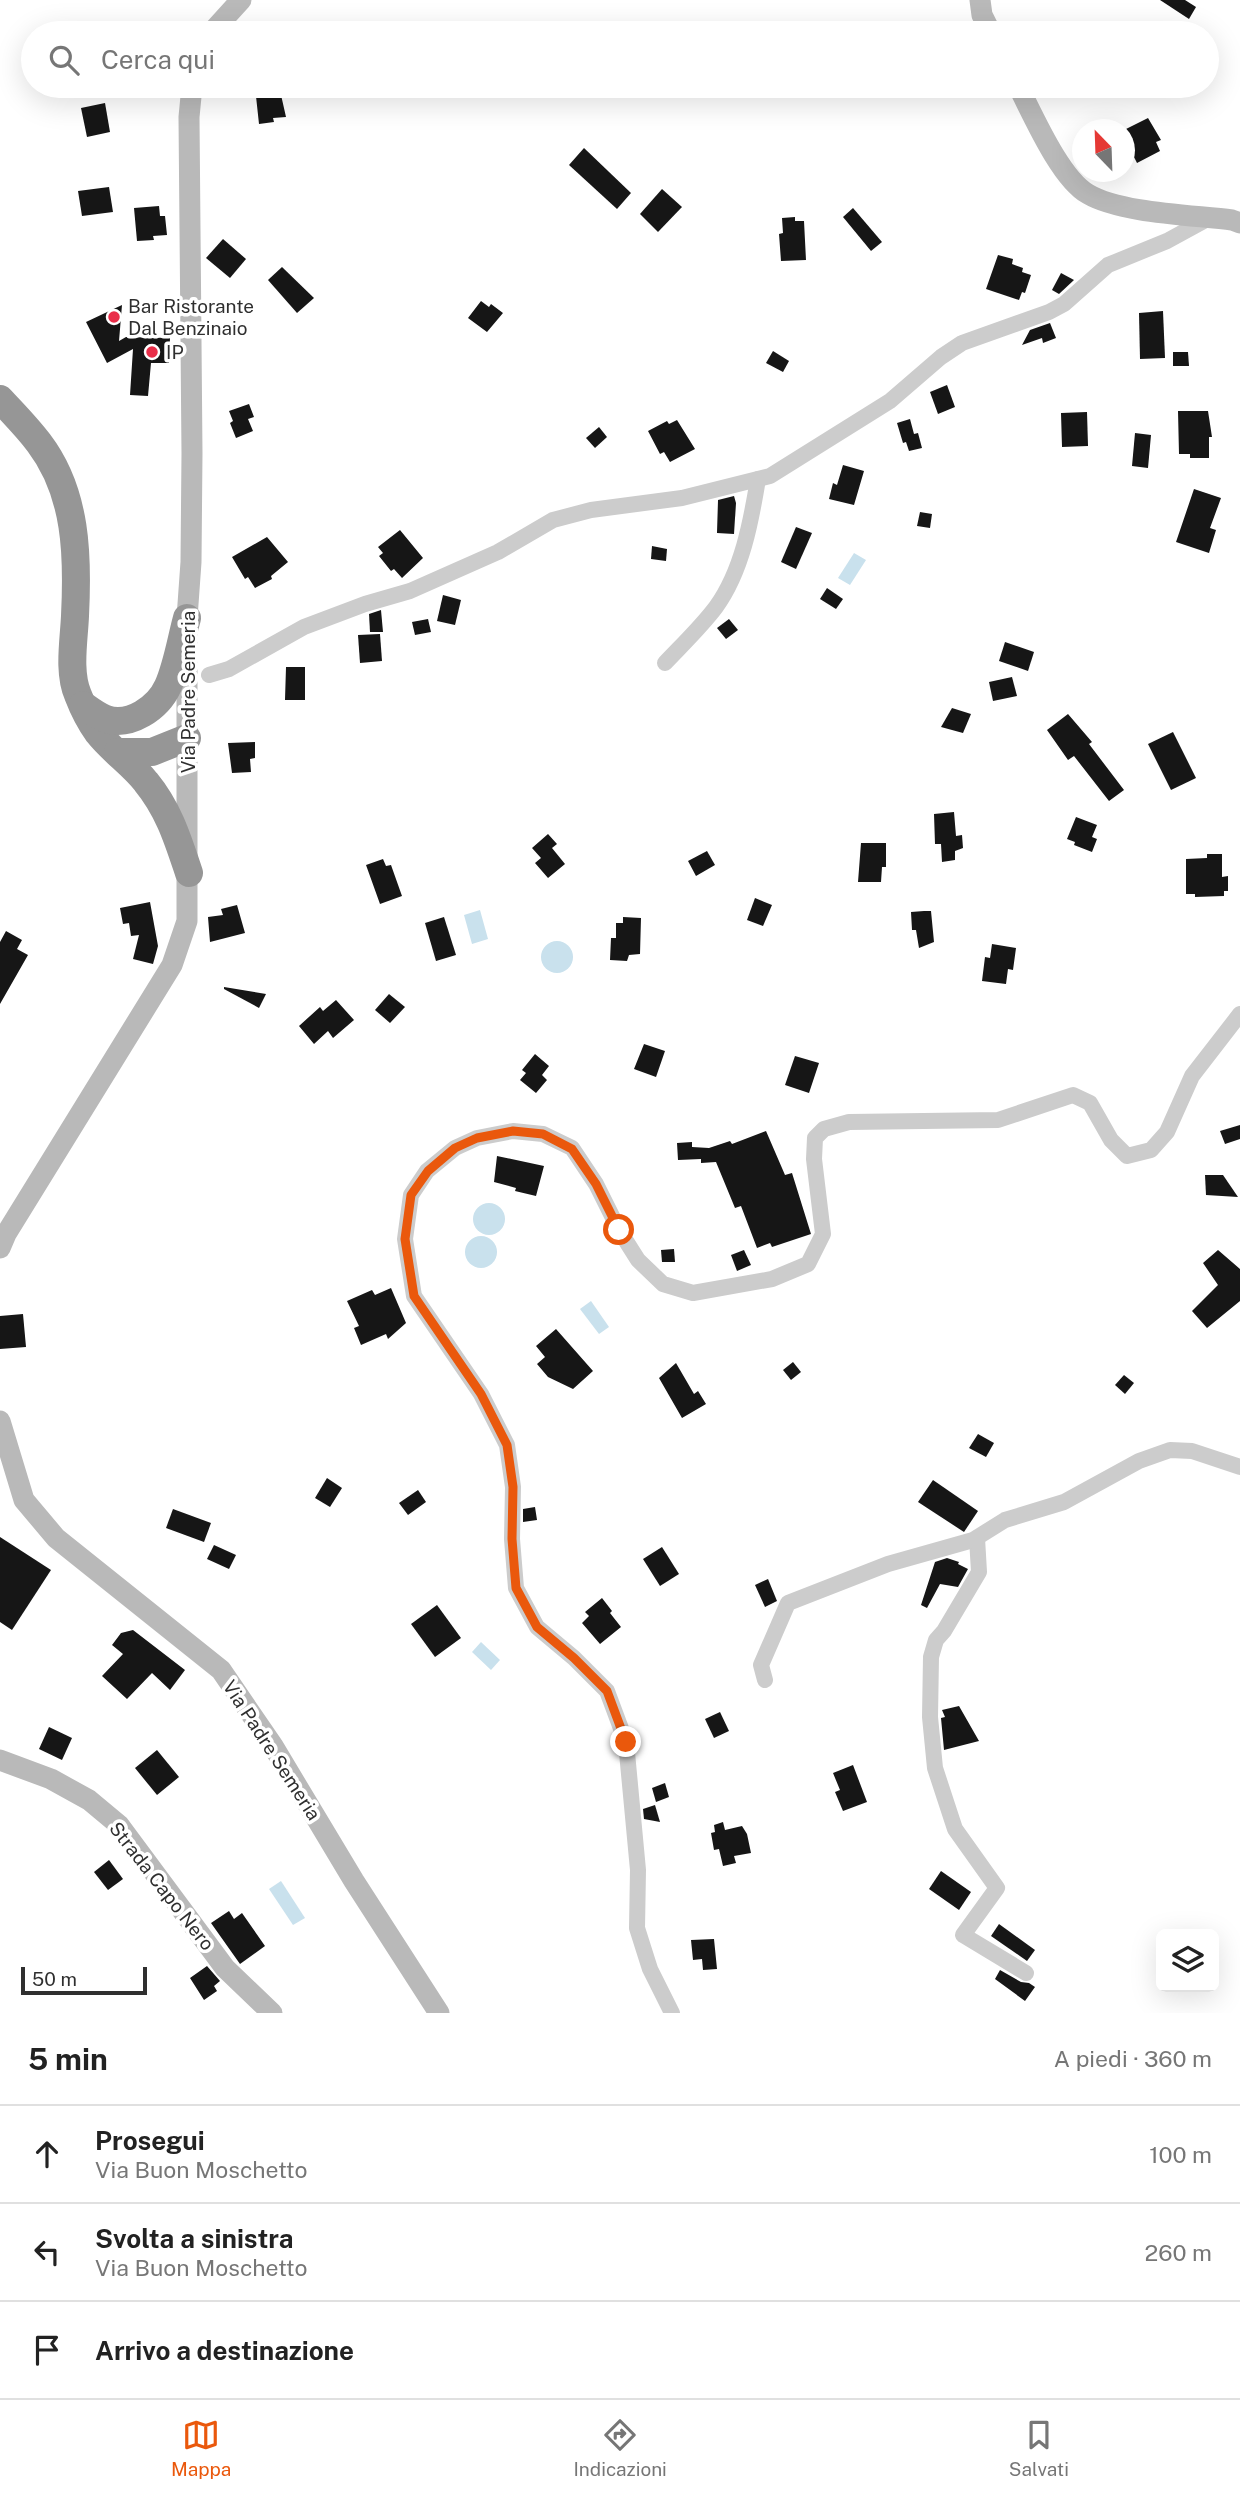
<!DOCTYPE html>
<html lang="it">
<meta charset="utf-8">
<style>
body{margin:0;font-family:"Public Sans",sans-serif;background:#f6f6f6;color:#222}
.controls{position:absolute;right:21px;bottom:21px;display:grid;overflow:hidden;border-radius:10px;box-shadow:0 7px 28px #0002}
.controls button{width:63px;height:63px;display:grid;place-items:center;padding:0;border:0;border-bottom:2px solid #e0e0e0;background:#fff;color:#222;font:35px sans-serif}
.compass{position:absolute;left:1072px;top:119px;width:63px;height:63px;border-radius:50%;background:#fff;box-shadow:0 7px 28px #0002;rotate:337deg}
.scale{position:absolute;left:21px;bottom:18px;width:126px;box-sizing:border-box;padding-left:7px;border:4px solid #2f2f2f;border-top:0;font-size:19px;line-height:24px;white-space:nowrap;color:#2f2f2f;-webkit-text-stroke:5px #fff;paint-order:stroke}
.stop{position:absolute;width:21px;height:21px;margin:-16px;border:5px solid #ea580c;border-radius:50%;background:#fff}
.stop.end{background:#ea580c;border-color:#fff;box-shadow:0 2px 7px #0008}
.list{margin:0;padding:0;list-style:none}
h2{display:flex;justify-content:space-between;align-items:center;height:91px;margin:0;padding:0 28px;font-size:30px}
h2 small{font-size:23px;font-weight:400;color:#767676}
.list li{display:grid;grid-template-columns:46px 1fr auto;gap:21px;align-items:center;box-sizing:border-box;height:98px;padding:0 28px;border-top:2px solid #e0e0e0}
.list b{display:block;font-size:26px;white-space:nowrap}
.list p{margin:0;font-size:23px;white-space:nowrap;color:#767676}
.list em{font-size:23px;font-style:normal;color:#767676}
.icon{flex:none;width:38px;height:38px;fill:none;stroke:currentColor;stroke-width:2;stroke-linecap:round;stroke-linejoin:round}
.map{position:relative;flex:none;width:1240px;height:2013px;overflow:hidden}
.search{position:absolute;background:#fff;box-shadow:0 7px 28px #0002;left:21px;right:21px;top:21px;height:77px;display:flex;align-items:center;gap:18px;box-sizing:border-box;padding:0 24px;border-radius:38px;color:#767676;font-size:26px}
.sheet{height:385px;background:#fff}
nav{display:flex;justify-content:space-around;align-items:center;box-sizing:border-box;height:98px;border-top:2px solid #e0e0e0;background:#fff;font-size:19px;color:#767676}
nav a{display:grid;justify-items:center;gap:4px}
nav .on{color:#ea580c}
.map>svg:first-child{display:block}
.water{fill:#c9e1ed}
.building{fill:#161616}
.lines{fill:none;stroke-linecap:round;stroke-linejoin:round}
.minor{stroke:#ccc;stroke-width:16}
.secondary{stroke:#b9b9b9;stroke-width:21}
.motorway{stroke:#969696;stroke-width:28}
.route{stroke:#ea580c;stroke-width:9}
.poi-dot{fill:#e92e49;stroke:#fff;stroke-width:2.5}
.labels{text-anchor:middle;dominant-baseline:central;stroke-width:7;stroke-linejoin:round;paint-order:stroke}
.poi-label{font-size:19px;fill:#2f2f2f;stroke:#fff;text-anchor:start}
.street-label{font-size:19px;fill:#2f2f2f;stroke:#fff}
</style>
<div class="map">
<svg width="1240" height="2013" viewBox="0 0 1240 2013">
<rect width="100%" height="100%" fill="#fff"/>
<g class="water">
<polygon points="854,553 866,560 850,585 838,578"/>
<polygon points="480,910 488,939 472,944 464,915"/>
<circle cx="557" cy="957" r="16"/>
<circle cx="489" cy="1219" r="16"/>
<circle cx="481" cy="1252" r="16"/>
<polygon points="591,1301 609,1327 599,1334 580,1309"/>
<polygon points="481,1642 500,1660 491,1670 472,1652"/>
<polygon points="281,1881 305,1918 293,1925 269,1889"/>
</g>
<g class="building">
<polygon points="1160,0 1185,0 1196,7 1189,19"/>
<polygon points="269,86 270,88 279,86 286,117 273,118 274,122 259,124 255,87"/>
<polygon points="105,103 110,132 87,137 81,108"/>
<polygon points="1148,118 1161,140 1156,142 1160,151 1137,163 1133,155 1124,159 1124,130"/>
<polygon points="584,148 631,193 617,209 569,165"/>
<polygon points="109,187 113,212 82,216 78,191"/>
<polygon points="662,189 682,207 658,232 640,214"/>
<polygon points="159,206 160,216 165,216 167,235 153,236 154,240 137,241 134,208"/>
<polygon points="853,208 882,242 871,251 843,217"/>
<polygon points="795,217 795,221 804,221 806,260 781,261 779,234 783,233 782,218"/>
<polygon points="223,239 246,259 230,278 206,258"/>
<polygon points="998,255 1013,259 1012,264 1023,268 1022,272 1031,275 1025,293 1022,292 1019,300 986,289"/>
<polygon points="282,267 314,298 297,313 268,280"/>
<polygon points="1061,273 1074,280 1059,294 1052,290"/>
<polygon points="481,301 489,307 491,304 503,313 487,332 468,318"/>
<polygon points="122,305 119,341 126,337 170,338 169,363 151,363 148,396 130,395 133,349 107,363 86,322"/>
<polygon points="1163,311 1165,358 1140,359 1139,313"/>
<polygon points="1050,323 1056,338 1043,343 1042,338 1022,345 1030,330"/>
<polygon points="773,351 789,361 783,372 766,363"/>
<polygon points="1173,352 1188,352 1189,366 1173,366"/>
<polygon points="947,385 955,407 938,414 930,392"/>
<polygon points="249,404 254,417 248,419 253,431 236,438 230,423 233,421 229,411"/>
<polygon points="1178,411 1208,411 1212,437 1209,437 1209,458 1190,458 1190,454 1179,454"/>
<polygon points="1087,412 1088,446 1062,447 1061,413"/>
<polygon points="910,419 914,434 918,433 922,448 909,451 906,442 903,443 897,423"/>
<polygon points="677,420 695,449 670,462 664,452 660,454 648,431 667,421 669,424"/>
<polygon points="599,427 607,437 595,448 586,438"/>
<polygon points="1135,433 1151,435 1148,468 1132,466"/>
<polygon points="843,465 864,471 854,505 829,499 833,483 837,485"/>
<polygon points="1194,489 1221,498 1210,528 1216,530 1209,553 1176,542"/>
<polygon points="734,496 736,503 734,534 717,533 718,500"/>
<polygon points="920,512 932,514 930,528 917,526"/>
<polygon points="796,527 812,533 796,569 781,562"/>
<polygon points="400,530 423,558 402,578 394,569 391,571 379,556 383,553 378,547"/>
<polygon points="267,537 288,562 271,576 272,579 255,588 248,577 245,579 232,557"/>
<polygon points="652,546 667,549 666,561 651,559"/>
<polygon points="827,588 843,599 836,609 820,599"/>
<polygon points="443,595 461,600 455,625 437,621"/>
<polygon points="381,610 383,632 370,632 369,614"/>
<polygon points="428,619 431,632 415,635 412,622"/>
<polygon points="729,619 738,630 726,639 717,628"/>
<polygon points="380,634 382,661 360,663 358,635"/>
<polygon points="1005,642 1034,652 1028,671 999,661"/>
<polygon points="286,667 305,667 305,700 285,700"/>
<polygon points="1012,677 1017,696 993,701 989,682"/>
<polygon points="952,708 971,714 963,733 941,727"/>
<polygon points="1068,714 1092,742 1089,744 1124,790 1109,801 1074,756 1068,760 1047,730"/>
<polygon points="1173,732 1196,778 1171,790 1148,744"/>
<polygon points="255,742 255,758 250,759 251,772 232,773 228,743"/>
<polygon points="954,812 956,836 962,835 963,848 955,851 955,860 942,862 941,844 935,844 934,814"/>
<polygon points="1076,817 1097,825 1092,837 1097,839 1092,852 1074,845 1075,842 1067,839"/>
<polygon points="548,834 557,844 552,848 565,864 548,878 535,863 541,858 532,848"/>
<polygon points="861,843 886,843 886,867 882,867 881,882 858,882"/>
<polygon points="707,851 715,865 696,876 688,861"/>
<polygon points="1207,854 1222,854 1222,877 1228,876 1228,891 1224,891 1224,896 1195,897 1195,894 1186,894 1186,859 1207,858"/>
<polygon points="383,859 386,866 391,865 402,896 380,904 366,865"/>
<polygon points="755,898 772,905 763,926 747,920"/>
<polygon points="150,902 158,946 153,964 133,959 139,935 131,936 129,923 123,924 120,908"/>
<polygon points="237,905 245,933 210,942 208,917 223,915 221,909"/>
<polygon points="924,911 931,911 934,942 919,948 916,930 912,930 911,912"/>
<polygon points="444,917 456,955 436,961 425,923"/>
<polygon points="623,917 641,918 640,954 629,955 627,961 610,960 611,938 616,938 616,923 623,923"/>
<polygon points="6,931 22,940 17,949 28,955 0,1004 0,942"/>
<polygon points="992,944 1016,948 1013,970 1008,969 1006,984 982,981 985,957 990,958"/>
<polygon points="224,987 266,994 259,1008 224,989"/>
<polygon points="389,994 405,1007 390,1023 375,1010"/>
<polygon points="336,1000 354,1020 333,1038 328,1031 314,1044 299,1026 320,1007 323,1011"/>
<polygon points="644,1044 665,1051 656,1077 634,1069"/>
<polygon points="535,1054 549,1066 542,1075 547,1080 536,1093 520,1080 526,1073 522,1070"/>
<polygon points="795,1056 819,1063 809,1093 785,1085"/>
<polygon points="1240,1125 1240,1139 1225,1144 1220,1131"/>
<polygon points="766,1131 785,1175 792,1173 811,1234 772,1247 770,1243 757,1248 741,1206 735,1208 716,1162 701,1163 701,1159 678,1160 677,1143 692,1142 692,1147 709,1148 730,1141 732,1144"/>
<polygon points="497,1156 544,1166 536,1196 515,1191 516,1188 494,1182"/>
<polygon points="1205,1175 1223,1175 1238,1197 1206,1195"/>
<polygon points="674,1249 675,1262 662,1262 661,1250"/>
<polygon points="744,1250 751,1265 737,1271 731,1255"/>
<polygon points="1218,1250 1240,1269 1240,1301 1207,1328 1192,1311 1218,1285 1203,1263"/>
<polygon points="391,1288 406,1323 388,1339 386,1334 361,1345 354,1328 359,1326 347,1301 372,1290 375,1295"/>
<polygon points="23,1314 26,1347 0,1349 0,1316"/>
<polygon points="556,1329 593,1371 573,1389 548,1377 537,1364 545,1357 536,1346"/>
<polygon points="793,1362 801,1372 791,1380 783,1370"/>
<polygon points="676,1363 694,1394 698,1391 706,1404 682,1418 659,1378"/>
<polygon points="1124,1375 1134,1383 1125,1394 1115,1385"/>
<polygon points="978,1434 994,1443 986,1457 969,1448"/>
<polygon points="327,1478 342,1488 330,1507 315,1498"/>
<polygon points="933,1480 978,1511 964,1532 918,1502"/>
<polygon points="418,1490 426,1502 408,1515 399,1503"/>
<polygon points="535,1507 537,1520 523,1522 523,1509"/>
<polygon points="173,1509 211,1523 204,1542 166,1528"/>
<polygon points="0,1537 51,1570 12,1630 0,1622"/>
<polygon points="214,1545 236,1555 229,1569 207,1559"/>
<polygon points="662,1547 679,1574 660,1586 643,1559"/>
<polygon points="947,1558 959,1562 958,1564 968,1569 958,1587 940,1584 927,1608 921,1605 935,1562"/>
<polygon points="768,1579 777,1601 765,1607 755,1585"/>
<polygon points="602,1598 612,1611 610,1613 621,1627 600,1644 582,1623 589,1616 585,1612"/>
<polygon points="437,1605 461,1638 435,1657 411,1624"/>
<polygon points="133,1630 185,1670 170,1690 152,1673 127,1699 102,1676 123,1654 112,1645 121,1633"/>
<polygon points="959,1706 979,1741 944,1750 941,1718 945,1717 942,1710"/>
<polygon points="720,1712 729,1731 714,1738 705,1719"/>
<polygon points="49,1727 72,1738 62,1760 39,1749"/>
<polygon points="157,1750 179,1777 157,1795 135,1768"/>
<polygon points="853,1765 867,1802 843,1811 835,1792 840,1790 833,1773"/>
<polygon points="665,1783 669,1797 656,1802 652,1788"/>
<polygon points="655,1805 660,1822 644,1819 643,1809"/>
<polygon points="723,1822 725,1830 742,1826 747,1834 751,1853 734,1856 736,1863 723,1866 719,1849 714,1850 711,1833 715,1832 714,1825"/>
<polygon points="109,1860 123,1879 108,1890 94,1872"/>
<polygon points="941,1871 971,1892 959,1910 929,1889"/>
<polygon points="229,1911 234,1919 242,1913 265,1946 240,1964 211,1923"/>
<polygon points="999,1924 1035,1950 1027,1961 991,1936"/>
<polygon points="714,1939 717,1969 703,1970 702,1959 693,1960 691,1940"/>
<polygon points="207,1966 220,1981 214,1986 217,1991 204,2000 190,1978"/>
<polygon points="1000,1970 1021,1982 1029,1983 1035,1987 1025,2001 995,1979"/>
</g>
<g class="lines">
<g class="minor">
<path d="M665 663C682 645 701 627 716 607 742 571 751 522 758 479"/>
<polyline points="209,675 229,669 304,627 365,604 410,591 498,552 553,520 591,510 682,498 770,476 890,401 941,357 962,343 1049,312 1064,304 1108,265 1167,241 1211,217"/>
<polyline points="977,1538 979,1572 944,1631 936,1640 931,1657 930,1717 935,1768 955,1829 997,1888 963,1935 1026,1973"/>
<polyline points="765,1680 761,1665 788,1603 888,1564 973,1540 1005,1520 1064,1502 1139,1461 1170,1450 1192,1451 1240,1467"/>
<polyline points="672,2013 650,1969 637,1928 638,1870 626,1742 607,1691 574,1658 537,1627 516,1588 512,1539 513,1487 507,1445 481,1394 414,1296 405,1239 411,1195 427,1171 455,1148 477,1138 513,1131 543,1134 572,1148 596,1184 619,1230 638,1260 663,1284 693,1293 772,1279 808,1264 823,1234 814,1159 815,1138 824,1129 849,1122 998,1120 1073,1095 1090,1103 1111,1140 1127,1156 1151,1150 1167,1132 1192,1076 1240,1014"/>
</g>
<g class="secondary">
<polyline points="980,0 982,15 991,33"/>
<polyline points="211,33 241,0"/>
<path d="M1018 86C1033 115 1060 178 1088 194 1120 213 1193 215 1232 220L1240 223"/>
<polyline points="0,1248 6,1234 172,965 187,921 187,618 191,562 192,453 189,117 192,86"/>
<polyline points="0,1421 24,1500 56,1538 221,1670 273,1746 354,1881 439,2013"/>
<polyline points="0,1760 51,1779 89,1800 119,1825 225,1968 272,2013"/>
</g>
<g class="motorway">
<path d="M0 399C13 413 27 427 39 443 77 493 78 556 75 616 74 640 68 672 78 695 83 708 90 722 98 733 112 751 132 764 146 782 169 810 178 840 189 873"/>
<path d="M83 705C90 710 98 716 106 719 130 727 158 708 168 686 177 666 181 640 187 618"/>
<polyline points="118,752 152,752 187,738"/>
</g>
</g>
<g class="lines">
<polyline class="route" points="619,1230 596,1184 572,1149 543,1134 513,1131 477,1138 455,1148 428,1171 411,1195 405,1239 414,1296 481,1394 507,1445 513,1487 512,1539 516,1588 537,1627 574,1658 607,1691 626,1742"/>
</g>
<g class="poi-dot">
<circle cx="114" cy="317" r="7"/>
<circle cx="152" cy="352" r="7"/>
</g>
<g class="labels">
<g class="poi-label">
<text x="128" y="306">Bar Ristorante<tspan x="128" dy="22">Dal Benzinaio</tspan></text>
<text x="166" y="352">IP</text>
</g>
<g class="street-label">
<text transform="translate(188 692) rotate(-90)">Via Padre Semeria</text>
<text transform="translate(272 1750) rotate(57)">Via Padre Semeria</text>
<text transform="translate(162 1886) rotate(52)">Strada Capo Nero</text>
</g>
</g>
</svg>
<div class="controls">
<button><svg class="icon" aria-label="layers" viewBox="0 0 24 24"><path d="M12 4l9 5-9 5-9-5zM3 14l9 5 9-5"/></svg></button>
</div>
<svg class="compass" viewBox="-18 -18 36 36"><path d="M0-13l5 13h-10z" fill="#e53935"/><path d="M0 13l5-13h-10z" fill="#767676"/></svg>
<div class="scale">50 m</div>
<div class="stop" style="left:619px;top:1230px"></div>
<div class="stop end" style="left:626px;top:1742px"></div>
<div class="search"><svg class="icon" aria-label="search" viewBox="0 0 24 24"><circle cx="10" cy="10" r="6"/><path d="M15 15l6 6"/></svg>Cerca qui</div>
</div>
<section class="sheet">
<h2>5 min<small>A piedi · 360 m</small></h2>
<ul class="list">
<li><svg class="icon" aria-label="ahead" viewBox="0 0 24 24"><path d="M12 20V5M6 11l6-6 6 6"/></svg><div><b>Prosegui</b><p>Via Buon Moschetto</p></div><em>100 m</em></li>
<li><svg class="icon" aria-label="left" viewBox="0 0 24 24"><path d="M17 20v-9H6M10 6l-5 5 5 5"/></svg><div><b>Svolta a sinistra</b><p>Via Buon Moschetto</p></div><em>260 m</em></li>
<li><svg class="icon" aria-label="arrive" viewBox="0 0 24 24"><path d="M6 21V4h12l-3 4 3 4H6"/></svg><div><b>Arrivo a destinazione</b></div></li>
</ul>
</section>
<nav>
<a class="on"><svg class="icon" aria-label="map" viewBox="0 0 24 24"><path d="M3 6l6-2 6 2 6-2v14l-6 2-6-2-6 2zM9 4v14M15 6v14"/></svg>Mappa</a>
<a><svg class="icon" aria-label="directions" viewBox="0 0 24 24"><path d="M12 3l9 9-9 9-9-9zM9 14v-3h6M13 9l2 2-2 2"/></svg>Indicazioni</a>
<a><svg class="icon" aria-label="saved" viewBox="0 0 24 24"><path d="M7 4h10v16l-5-4-5 4z"/></svg>Salvati</a>
</nav>
